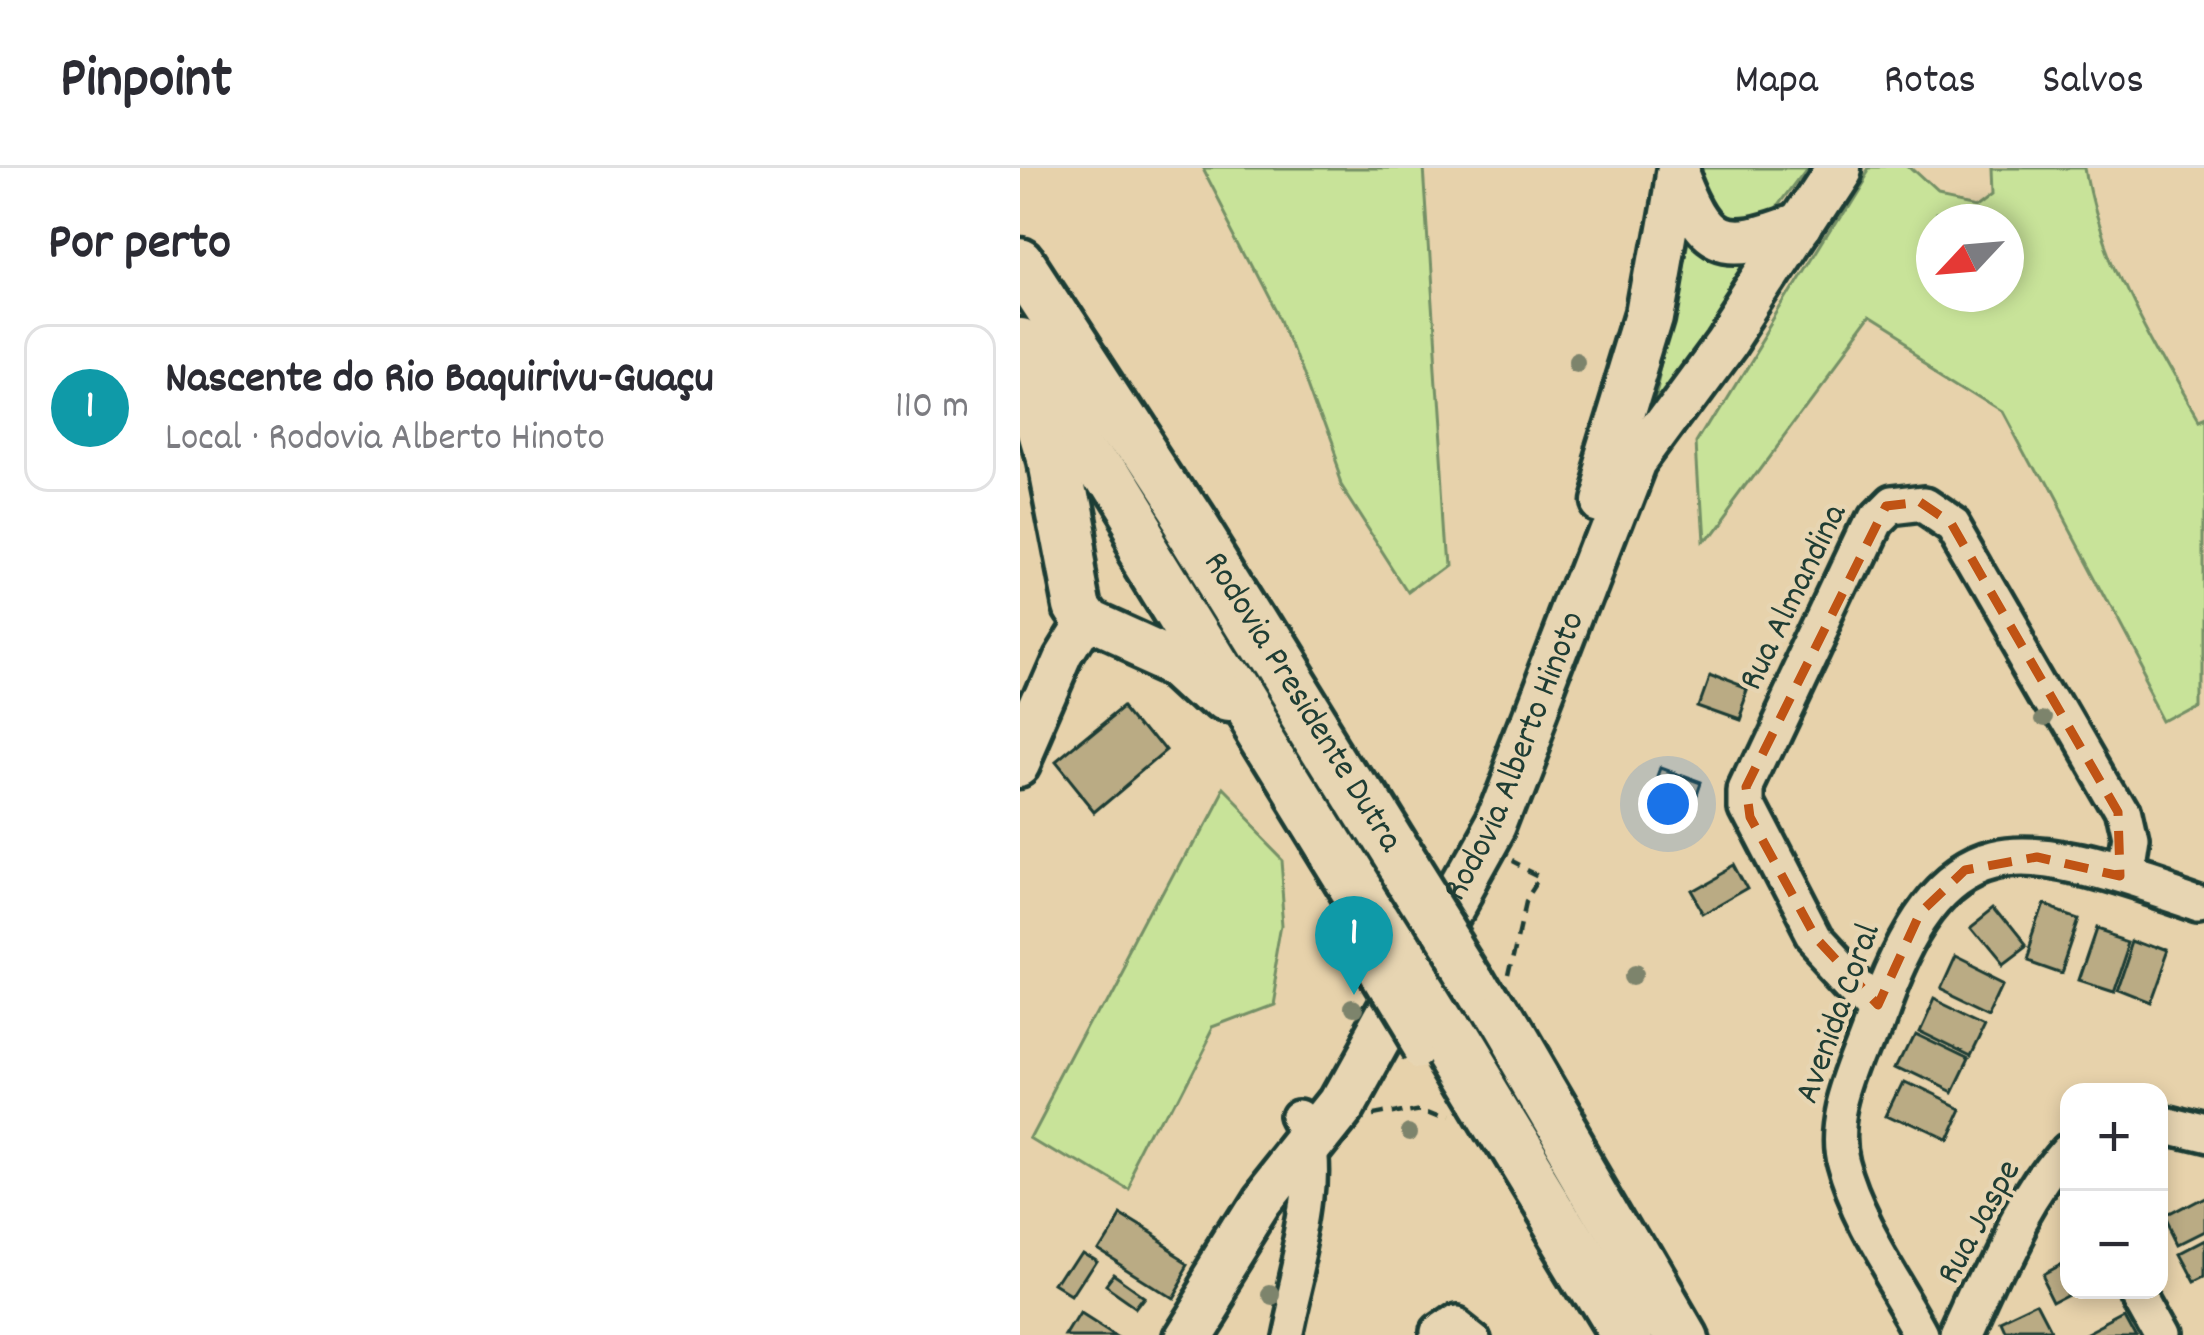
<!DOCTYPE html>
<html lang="pt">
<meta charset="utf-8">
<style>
body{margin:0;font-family:Dekko,sans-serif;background:#f7f7f7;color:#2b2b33}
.controls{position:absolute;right:36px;bottom:36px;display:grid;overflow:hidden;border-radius:24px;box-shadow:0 6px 18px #0003}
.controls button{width:108px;height:108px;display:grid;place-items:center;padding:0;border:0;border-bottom:3px solid #e1e1e2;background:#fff;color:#2b2b33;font:60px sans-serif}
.compass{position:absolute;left:896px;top:36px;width:108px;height:108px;border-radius:50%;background:#fff;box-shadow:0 6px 18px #0003;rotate:244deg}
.you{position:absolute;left:648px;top:636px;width:42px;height:42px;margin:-30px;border:9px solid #fff;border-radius:50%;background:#1a73e8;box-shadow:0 0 0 18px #1a73e833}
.badge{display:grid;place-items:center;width:78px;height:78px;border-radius:50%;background:#b45309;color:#fff;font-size:39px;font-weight:700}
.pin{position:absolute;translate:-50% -99px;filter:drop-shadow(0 3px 6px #0008)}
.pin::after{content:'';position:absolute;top:63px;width:42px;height:36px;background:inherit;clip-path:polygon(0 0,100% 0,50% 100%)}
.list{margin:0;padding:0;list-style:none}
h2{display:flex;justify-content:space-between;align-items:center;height:156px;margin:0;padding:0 48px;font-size:51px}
h2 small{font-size:39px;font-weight:400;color:#7c7c81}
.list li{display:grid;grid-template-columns:78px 1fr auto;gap:36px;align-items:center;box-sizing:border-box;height:168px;margin:0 24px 24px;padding:0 24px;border:3px solid #e1e1e2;border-radius:24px}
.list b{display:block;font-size:45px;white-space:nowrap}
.list p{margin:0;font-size:39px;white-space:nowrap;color:#7c7c81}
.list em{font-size:39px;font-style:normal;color:#7c7c81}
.map{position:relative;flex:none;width:1184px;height:1167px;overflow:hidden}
header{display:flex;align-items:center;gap:72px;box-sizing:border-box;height:168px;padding:0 60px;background:#fff;border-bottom:3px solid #e1e1e2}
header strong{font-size:57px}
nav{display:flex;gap:66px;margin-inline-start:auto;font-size:42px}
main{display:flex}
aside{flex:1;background:#fff}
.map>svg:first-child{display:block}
.green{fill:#c8e399;stroke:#749066;stroke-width:3;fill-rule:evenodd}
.building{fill:#baab84;stroke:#1f3d34;stroke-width:3}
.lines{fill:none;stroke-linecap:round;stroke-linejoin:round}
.minor-casing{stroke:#1f3d34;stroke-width:42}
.major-casing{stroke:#1f3d34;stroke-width:51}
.highway-casing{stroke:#1f3d34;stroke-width:57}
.path{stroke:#1f3d34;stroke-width:4.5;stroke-dasharray:12 9;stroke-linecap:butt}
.minor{stroke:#e7d5b2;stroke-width:33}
.major{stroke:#e7d5b2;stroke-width:42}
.highway{stroke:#e7d5b2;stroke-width:48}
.minor-bridge-casing{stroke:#1f3d34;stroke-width:42;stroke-linecap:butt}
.highway-bridge-casing{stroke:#1f3d34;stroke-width:57;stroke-linecap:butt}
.minor-bridge{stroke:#e7d5b2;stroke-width:33}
.highway-bridge{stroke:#e7d5b2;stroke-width:48}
.tree{fill:#7d846c}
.marked{fill:none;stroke:#c05314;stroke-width:9;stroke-dasharray:24 15;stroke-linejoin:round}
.labels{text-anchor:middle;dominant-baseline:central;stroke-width:9;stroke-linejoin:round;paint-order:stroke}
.street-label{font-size:36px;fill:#1f3d34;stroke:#e7d5b2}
</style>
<header>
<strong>Pinpoint</strong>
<nav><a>Mapa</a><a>Rotas</a><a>Salvos</a></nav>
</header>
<main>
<aside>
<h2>Por perto<small></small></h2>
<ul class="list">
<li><span class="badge" style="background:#0f9aa8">1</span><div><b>Nascente do Rio Baquirivu-Guaçu</b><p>Local · Rodovia Alberto Hinoto</p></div><em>110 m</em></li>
</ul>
</aside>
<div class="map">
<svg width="1184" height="1167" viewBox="0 0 1184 1167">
<rect width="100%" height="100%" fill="#e7d2ab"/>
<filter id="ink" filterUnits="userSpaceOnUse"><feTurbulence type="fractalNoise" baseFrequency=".00833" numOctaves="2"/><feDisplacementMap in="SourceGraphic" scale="24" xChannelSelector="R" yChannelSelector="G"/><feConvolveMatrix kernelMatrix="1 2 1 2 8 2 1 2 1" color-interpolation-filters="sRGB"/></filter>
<g filter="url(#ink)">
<g class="green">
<polygon points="182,0 404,0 430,395 390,425 320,316 260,151"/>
<polygon points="677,0 786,0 742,59 709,60"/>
<path d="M847 0H884L918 31 955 39 972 26 971 0H1065C1078 88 1133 178 1177 255L1184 252V533L1149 552 984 241 847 155 684 375 678 276ZM986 54V126H914V54Z"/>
<polygon points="669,70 685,86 734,100 630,240"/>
<polygon points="194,625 262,694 267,756 253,836 192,859 107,1026 13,969"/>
</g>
<g class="building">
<polygon points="684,508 726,524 716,551 674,536"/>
<polygon points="110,537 147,583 75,644 37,597"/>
<polygon points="641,597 682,612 673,639 631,624"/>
<polygon points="715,695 729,721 682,748 667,722"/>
<polygon points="1026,737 1060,749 1042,802 1008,790"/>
<polygon points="975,738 1007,778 982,797 950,758"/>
<polygon points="1077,756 1111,767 1093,820 1059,809"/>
<polygon points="1115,766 1149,779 1130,832 1097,819"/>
<polygon points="932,787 986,814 971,846 917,820"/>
<polygon points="910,831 964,857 948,890 895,864"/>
<polygon points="892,867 946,893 930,926 876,900"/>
<polygon points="884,916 938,942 923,975 868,949"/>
<polygon points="1184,1028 1184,1064 1158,1077 1144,1049"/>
<polygon points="93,1046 169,1093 150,1125 74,1077"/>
<polygon points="1184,1073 1184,1109 1174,1114 1159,1086"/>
<polygon points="60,1082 76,1092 52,1129 36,1119"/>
<polygon points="1049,1092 1049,1122 1060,1122 1035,1135 1021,1107"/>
<polygon points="96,1105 126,1126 117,1138 87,1117"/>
<polygon points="1017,1140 1031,1167 983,1167 979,1158"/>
<polygon points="62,1144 98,1167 48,1167"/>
<polygon points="1110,1145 1122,1167 1068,1167"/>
</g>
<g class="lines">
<defs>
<g id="minor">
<polyline points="858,837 796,770 726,635 726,619 852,352 866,338 900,334 931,355 1098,644 1105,675 1100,708"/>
<polyline points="1139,954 1184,965"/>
<polyline points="1123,1122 1148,1167"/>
<path d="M261 1167C271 1112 310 998 281 951"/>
<polyline points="415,1167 437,1152 456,1167"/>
<path d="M910 1167C881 1113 838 1055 823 996 810 949 836 899 852 855 925 643 1001 674 1184 736"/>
<path d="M945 1167C975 1102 1001 1038 1049 984"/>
</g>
<g id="major">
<path d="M658 1C687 78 702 87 781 56"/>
<polyline points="574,330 630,147 656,0"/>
<polyline points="0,597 46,491 70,452"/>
<path id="s1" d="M159 1167 241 1036 320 937 473 661 615 294 704 173 817 0"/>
</g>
<g id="highway">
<path id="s2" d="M0 95 170 356 386 704"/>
<polyline points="0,176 359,759"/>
<polyline points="12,227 31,292 59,437 70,452 163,494 203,531"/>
<polyline points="452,809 661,1167"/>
<polyline points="420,857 608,1167"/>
</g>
</defs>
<use href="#minor" class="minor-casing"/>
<use href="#major" class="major-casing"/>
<use href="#highway" class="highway-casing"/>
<g class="path">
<polyline points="491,803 507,731 522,708 492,693"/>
<polyline points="351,945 405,935 432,946"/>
</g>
<use href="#minor" class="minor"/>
<use href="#major" class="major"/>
<use href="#highway" class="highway"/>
<defs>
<polyline id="minor-bridge" points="337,773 400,877"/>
<g id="highway-bridge">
<polyline points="386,704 452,809"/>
<polyline points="359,759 420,857"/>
</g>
</defs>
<use href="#minor-bridge" class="minor-bridge-casing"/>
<use href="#highway-bridge" class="highway-bridge-casing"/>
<use href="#minor-bridge" class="minor-bridge"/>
<use href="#highway-bridge" class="highway-bridge"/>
</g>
<g class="tree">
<circle cx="560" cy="195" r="9"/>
<circle cx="1024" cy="551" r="9"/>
<circle cx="613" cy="808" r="9"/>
<circle cx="336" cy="844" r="9"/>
<circle cx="391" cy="959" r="9"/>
<circle cx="245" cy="1126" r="9"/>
</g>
</g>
<path class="marked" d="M900 334 931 355 1098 644 1100 708 1017 689 945 702 900 745 858 837 796 770 730 649 726 619 866 338Z"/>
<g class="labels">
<g class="street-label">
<text transform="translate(775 430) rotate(-64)">Rua Almandina</text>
<text stroke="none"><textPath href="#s2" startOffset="522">Rodovia Presidente Dutra</textPath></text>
<text stroke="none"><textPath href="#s1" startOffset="672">Rodovia Alberto Hinoto</textPath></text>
<text transform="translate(820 846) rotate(-70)">Avenida Coral</text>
<text transform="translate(961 1055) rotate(-61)">Rua Jaspe</text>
</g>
</g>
</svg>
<div class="controls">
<button>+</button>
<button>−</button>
</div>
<svg class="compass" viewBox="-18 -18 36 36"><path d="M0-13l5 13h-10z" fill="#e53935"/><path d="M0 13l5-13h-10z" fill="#7c7c81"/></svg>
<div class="you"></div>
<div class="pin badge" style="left:334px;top:827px;background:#0f9aa8">1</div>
</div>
</main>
